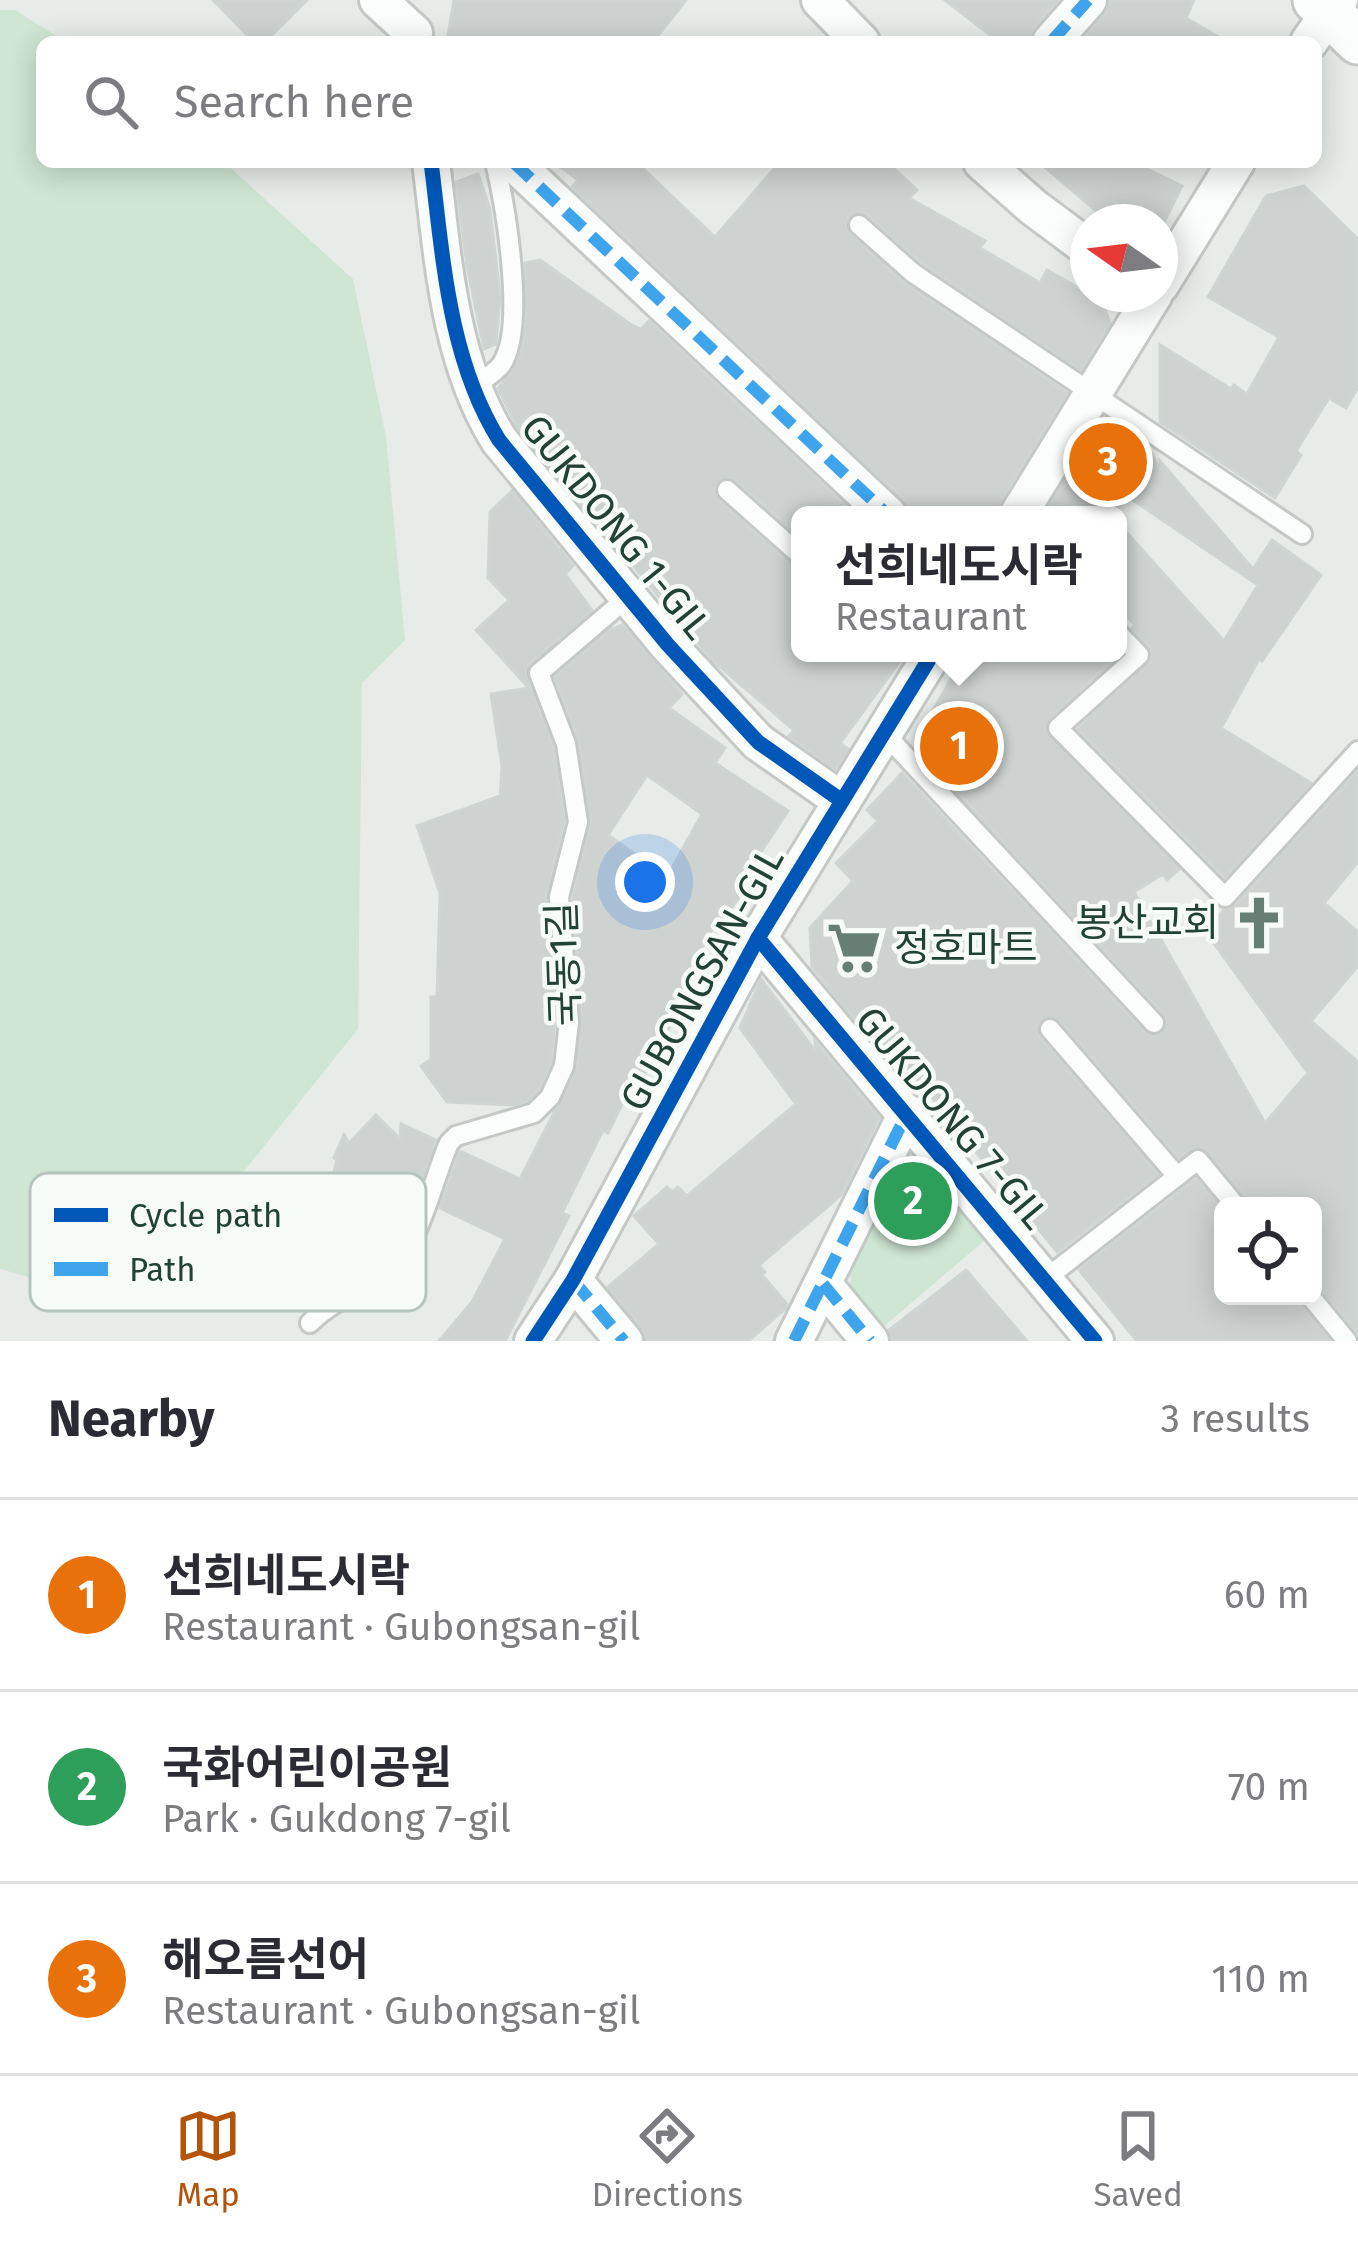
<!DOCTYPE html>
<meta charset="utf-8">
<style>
body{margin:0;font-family:"Fira Sans","Noto Sans KR",sans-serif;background:#f2f2f3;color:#2b2b33}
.controls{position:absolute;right:36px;bottom:36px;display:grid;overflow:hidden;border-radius:18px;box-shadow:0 6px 30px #0003}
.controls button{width:108px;height:108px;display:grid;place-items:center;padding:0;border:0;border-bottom:3px solid #e1e1e2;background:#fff;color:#2b2b33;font:60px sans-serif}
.compass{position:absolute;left:1070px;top:204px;width:108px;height:108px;border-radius:50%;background:#fff;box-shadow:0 6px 30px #0003;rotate:284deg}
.you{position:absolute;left:645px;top:882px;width:42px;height:42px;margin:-30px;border:9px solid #fff;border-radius:50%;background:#1a73e8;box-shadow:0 0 0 18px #1a73e833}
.badge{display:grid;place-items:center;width:78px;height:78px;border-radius:50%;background:#b45309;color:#fff;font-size:39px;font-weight:700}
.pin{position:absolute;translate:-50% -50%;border:6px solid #fff;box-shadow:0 3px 12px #0006}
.popup{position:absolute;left:791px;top:506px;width:336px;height:156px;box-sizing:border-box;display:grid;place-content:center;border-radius:18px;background:#fff;filter:drop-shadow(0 3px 9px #0005);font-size:39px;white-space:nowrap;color:#7c7c81}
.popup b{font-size:45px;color:#2b2b33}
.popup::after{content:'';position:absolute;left:50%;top:100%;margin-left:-24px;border:24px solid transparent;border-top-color:#fff}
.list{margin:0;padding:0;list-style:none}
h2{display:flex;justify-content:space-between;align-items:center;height:156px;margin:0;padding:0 48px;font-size:51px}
h2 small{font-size:39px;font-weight:400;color:#7c7c81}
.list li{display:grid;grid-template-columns:78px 1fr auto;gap:36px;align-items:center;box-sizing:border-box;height:192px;padding:0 48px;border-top:3px solid #e1e1e2}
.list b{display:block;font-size:45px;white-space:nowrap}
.list p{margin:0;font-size:39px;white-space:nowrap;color:#7c7c81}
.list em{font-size:39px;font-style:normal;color:#7c7c81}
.icon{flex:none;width:66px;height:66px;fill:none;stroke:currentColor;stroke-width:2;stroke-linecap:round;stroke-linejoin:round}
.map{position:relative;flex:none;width:1358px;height:1341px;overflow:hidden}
.search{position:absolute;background:#fff;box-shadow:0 6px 30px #0003;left:36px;right:36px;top:36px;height:132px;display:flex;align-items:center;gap:30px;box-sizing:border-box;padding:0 42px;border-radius:18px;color:#7c7c81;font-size:45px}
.sheet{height:732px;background:#fff}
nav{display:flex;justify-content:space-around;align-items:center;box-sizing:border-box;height:168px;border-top:3px solid #e1e1e2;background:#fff;font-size:33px;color:#7c7c81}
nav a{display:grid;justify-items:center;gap:6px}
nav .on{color:#b45309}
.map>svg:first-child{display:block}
.green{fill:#cfe6d4}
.building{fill:#ced3d1;stroke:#cfd5d2;stroke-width:3;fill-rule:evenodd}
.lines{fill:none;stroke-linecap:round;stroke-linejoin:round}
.service-casing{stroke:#c4c9c6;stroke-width:24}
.minor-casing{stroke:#c4c9c6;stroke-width:42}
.tertiary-casing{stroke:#c4c9c6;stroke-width:51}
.service{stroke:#fbfcfc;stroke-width:18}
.minor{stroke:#fbfcfc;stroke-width:36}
.tertiary{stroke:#fbfcfc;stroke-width:45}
.quiet{stroke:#3ea4ec;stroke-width:12;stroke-dasharray:24 12;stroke-linecap:butt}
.cycleway-casing{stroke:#f6fbf8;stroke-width:22}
.cycleway{stroke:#0057b8;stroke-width:15}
.labels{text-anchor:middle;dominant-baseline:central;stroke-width:9;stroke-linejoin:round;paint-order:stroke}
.street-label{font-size:39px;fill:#224237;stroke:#f6fbf8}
.poi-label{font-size:39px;fill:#224237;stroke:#f6fbf8;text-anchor:end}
.key{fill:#f6fbf8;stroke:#b6c4be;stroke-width:3}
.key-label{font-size:33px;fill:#224237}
</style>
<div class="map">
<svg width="1358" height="1341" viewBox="0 0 1358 1341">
<rect width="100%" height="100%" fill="#e7ece9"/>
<g class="green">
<polygon points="0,10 15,10 66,42 42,42 42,162 224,162 353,279 386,437 405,640 362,683 358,1029 192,1236 28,1277 0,1269"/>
<polygon points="908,1149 985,1240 882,1328 851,1291 849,1257"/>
</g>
<g class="building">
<polygon points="213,0 307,0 265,42 254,42"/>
<polygon points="454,0 686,0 653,42 447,42"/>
<polygon points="945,0 1058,0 1034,27 1029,42 999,42"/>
<polygon points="1110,0 1194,0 1186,18 1227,42 1081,42 1105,15"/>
<polygon points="554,162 636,162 715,237 780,162 887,162 917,190 909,198 985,241 980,248 1040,283 1047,270 1102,301 1110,323 1081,370 921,262 867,214 850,215 846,223 849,234 904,283 1067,393 999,503 996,515 910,515 903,499 572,187 578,180"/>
<polygon points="1039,162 1132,162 1182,186 1164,222 1109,222"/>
<polygon points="478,174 490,209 500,296 496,344 484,349 467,266 456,182"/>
<polygon points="1304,186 1358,239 1358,387 1346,408 1329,398 1296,451 1301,455 1275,498 1160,422 1160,345 1231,389 1234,385 1247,394 1279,337 1208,297 1266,196"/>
<polygon points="540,260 633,326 641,329 649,321 855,515 800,515 800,537 735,479 722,478 714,488 718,500 791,565 800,568 800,653 906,653 840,743 848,749 835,769 789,736 794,730 713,661 517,427 498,388 513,371 522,350 526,325 525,263"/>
<polygon points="1104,418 1148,447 1160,470 1160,461 1253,569 1272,540 1321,575 1262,661 1259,659 1221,728 1311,783 1225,877 1078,729 1152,658 1149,647 1132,628 1135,625 1118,607 1118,523 1224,641 1258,585 1077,462"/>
<polygon points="1071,471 1111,515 1044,515"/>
<polygon points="512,491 573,566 565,574 592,610 530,663 526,671 553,747 564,821 546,897 555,1022 551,1062 539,1089 527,1101 513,1105 447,1102 421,1066 431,1059 431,997 437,997 440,893 417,826 500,796 502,767 491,694 529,688 476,630 509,600 488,578 490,512"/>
<path d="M622 625 682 694 669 708 725 748 715 763 788 811 753 864 761 868 721 922 717 920 686 977 694 981 628 1105 623 1102 608 1133 603 1130 562 1213 569 1216 505 1341H439L472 1302 505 1239 440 1208 460 1151 520 1179 577 1068 582 1021 573 898 591 821 579 741 555 677 610 630ZM647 775 702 814 667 877 608 835Z"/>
<polygon points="966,653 1120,654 1049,718 1045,732 1179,869 1167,880 1163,874 1134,892 1141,904 1137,908 1152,924 1265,1123 1308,1073 1205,931 1224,910 1235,906 1358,771 1358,862 1324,903 1358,932 1358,966 1311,1021 1358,1062 1358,1333 1313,1283 1313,1206 1249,1206 1246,1197 1204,1148 1195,1147 1179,1158 1060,1020 1049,1016 1038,1024 1040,1038 1158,1174 1057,1252 909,1069 905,1079 812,967 810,928 853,881 836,863 878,821 867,810 902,773 1144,1032 1156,1036 1166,1028 1164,1014 921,753 924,750 916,740"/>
<polygon points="761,979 816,1052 815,1042 879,1118 841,1195 759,1265 765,1272 762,1275 787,1304 785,1309 748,1341 646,1341 641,1327 608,1287 659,1244 634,1216 667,1187 672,1192 678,1187 687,1196 796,1104 740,1028"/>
<polygon points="376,1115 400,1139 401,1124 436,1140 415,1197 365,1173 399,1235 395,1242 320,1282 283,1217 329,1191 337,1160 334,1158 344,1135 349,1143"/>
<polygon points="1196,1179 1223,1211 1223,1296 1297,1296 1330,1341 1137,1341 1079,1270"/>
<polygon points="966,1270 1027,1341 892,1341 889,1330"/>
</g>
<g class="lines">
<defs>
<g id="service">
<polyline points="859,225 913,273 1302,534"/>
<path d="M472 388C481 381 494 374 501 365 527 329 505 204 495 162"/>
<polyline points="727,490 800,555"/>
<polyline points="1118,633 1139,655 1058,728 1225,897 1358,751"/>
<polyline points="884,733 1154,1023"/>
<polyline points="1050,1029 1177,1176"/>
<polyline points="1044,1280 1198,1160 1236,1206"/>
<polyline points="1310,1296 1347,1341"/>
<path d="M310 1323C336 1296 363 1294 389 1272 419 1247 433 1179 449 1143L456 1136 534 1113 550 1097 564 1066 569 1022 559 897 578 822 566 744 539 673 628 597"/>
</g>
<g id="minor">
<polyline points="378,0 414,33"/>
<polyline points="820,0 861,42"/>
<polyline points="1051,42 1088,0"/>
<polyline points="1309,42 1339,0"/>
<path d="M431 162C443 256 448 358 499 440L668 645 758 742 842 801"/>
<polyline points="513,162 888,515"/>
<polyline points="982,162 1033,207 1088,248"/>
<polyline points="1160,285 1236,162"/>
<polyline points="1018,515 1154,294"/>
<polyline points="758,938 1095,1341"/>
<polyline points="573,1280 624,1341"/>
<polyline points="823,1284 870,1341"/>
<polyline points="533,1341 573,1280 758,938 933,653"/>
<polyline points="794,1341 907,1113"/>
</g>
<polyline id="tertiary" points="1316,0 1358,41"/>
</defs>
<use href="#service" class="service-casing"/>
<use href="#minor" class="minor-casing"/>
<use href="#tertiary" class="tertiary-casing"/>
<use href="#service" class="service"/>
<use href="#minor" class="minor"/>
<use href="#tertiary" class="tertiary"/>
<g class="quiet">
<polyline points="1051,42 1088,0"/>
<polyline points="513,162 888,515"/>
<polyline points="573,1280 624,1341"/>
<polyline points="823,1284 870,1341"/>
<polyline points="794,1341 907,1113"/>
</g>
<defs>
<g id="cycleway">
<path d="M431 162C443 256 448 358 499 440L668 645 758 742 842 801"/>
<polyline points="758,938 1095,1341"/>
<polyline points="533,1341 573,1280 758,938 933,653"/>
</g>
</defs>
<use href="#cycleway" class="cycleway-casing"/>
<use href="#cycleway" class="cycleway"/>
</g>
<defs>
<symbol id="church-bare" viewBox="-9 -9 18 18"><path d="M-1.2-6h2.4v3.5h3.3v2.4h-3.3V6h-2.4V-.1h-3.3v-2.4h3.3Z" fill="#677e75" stroke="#f6fbf8" stroke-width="2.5" paint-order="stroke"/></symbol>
<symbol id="supermarket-bare" viewBox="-9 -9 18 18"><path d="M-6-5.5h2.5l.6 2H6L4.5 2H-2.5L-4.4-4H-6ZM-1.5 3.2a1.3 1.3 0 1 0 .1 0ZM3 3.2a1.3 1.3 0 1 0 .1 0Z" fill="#677e75" stroke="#f6fbf8" stroke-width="2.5" paint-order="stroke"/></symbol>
</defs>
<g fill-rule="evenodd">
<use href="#church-bare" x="1221" y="885" width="76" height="76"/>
<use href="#supermarket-bare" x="816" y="910" width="76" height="76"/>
</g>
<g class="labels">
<g class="street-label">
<text transform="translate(616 527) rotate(51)">GUKDONG 1-GIL</text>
<text transform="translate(564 964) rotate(-92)">국동1길</text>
<text transform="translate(702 979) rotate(-61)">GUBONGSAN-GIL</text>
<text transform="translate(952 1118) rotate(50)">GUKDONG 7-GIL</text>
</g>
<g class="poi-label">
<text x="1219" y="923">봉산교회</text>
<text x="894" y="948" text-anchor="start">정호마트</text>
</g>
</g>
<rect x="30" y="1173" width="396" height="138" rx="18" class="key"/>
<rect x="54" y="1208" width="54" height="14" fill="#0057b8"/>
<rect x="54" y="1262" width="54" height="14" fill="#3ea4ec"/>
<g class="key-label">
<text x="129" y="1227">Cycle path</text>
<text x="129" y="1281">Path</text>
</g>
</svg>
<div class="controls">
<button><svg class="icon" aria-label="locate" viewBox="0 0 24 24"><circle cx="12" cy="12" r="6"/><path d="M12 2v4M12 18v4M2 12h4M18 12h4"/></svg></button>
</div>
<svg class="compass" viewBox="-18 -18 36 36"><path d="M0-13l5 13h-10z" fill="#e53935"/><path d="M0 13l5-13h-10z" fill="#7c7c81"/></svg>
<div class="you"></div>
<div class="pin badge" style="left:959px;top:746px;background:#e8710a">1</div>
<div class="popup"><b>선희네도시락</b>Restaurant</div>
<div class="pin badge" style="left:913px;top:1201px;background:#2e9e5b">2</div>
<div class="pin badge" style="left:1108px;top:462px;background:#e8710a">3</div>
<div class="search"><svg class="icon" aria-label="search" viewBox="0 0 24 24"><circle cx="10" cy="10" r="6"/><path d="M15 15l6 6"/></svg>Search here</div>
</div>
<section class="sheet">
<h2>Nearby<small>3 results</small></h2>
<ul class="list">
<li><span class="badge" style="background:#e8710a">1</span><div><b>선희네도시락</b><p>Restaurant · Gubongsan-gil</p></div><em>60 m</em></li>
<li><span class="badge" style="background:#2e9e5b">2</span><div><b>국화어린이공원</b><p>Park · Gukdong 7-gil</p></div><em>70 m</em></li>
<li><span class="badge" style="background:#e8710a">3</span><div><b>해오름선어</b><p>Restaurant · Gubongsan-gil</p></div><em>110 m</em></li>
</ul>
</section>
<nav>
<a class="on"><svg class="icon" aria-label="map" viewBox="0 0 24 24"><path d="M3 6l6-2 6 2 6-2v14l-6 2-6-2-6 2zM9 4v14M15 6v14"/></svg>Map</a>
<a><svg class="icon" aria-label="directions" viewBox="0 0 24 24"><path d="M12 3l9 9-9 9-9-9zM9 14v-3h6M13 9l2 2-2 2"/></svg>Directions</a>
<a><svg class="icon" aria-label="saved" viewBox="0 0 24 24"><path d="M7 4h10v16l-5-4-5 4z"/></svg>Saved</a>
</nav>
